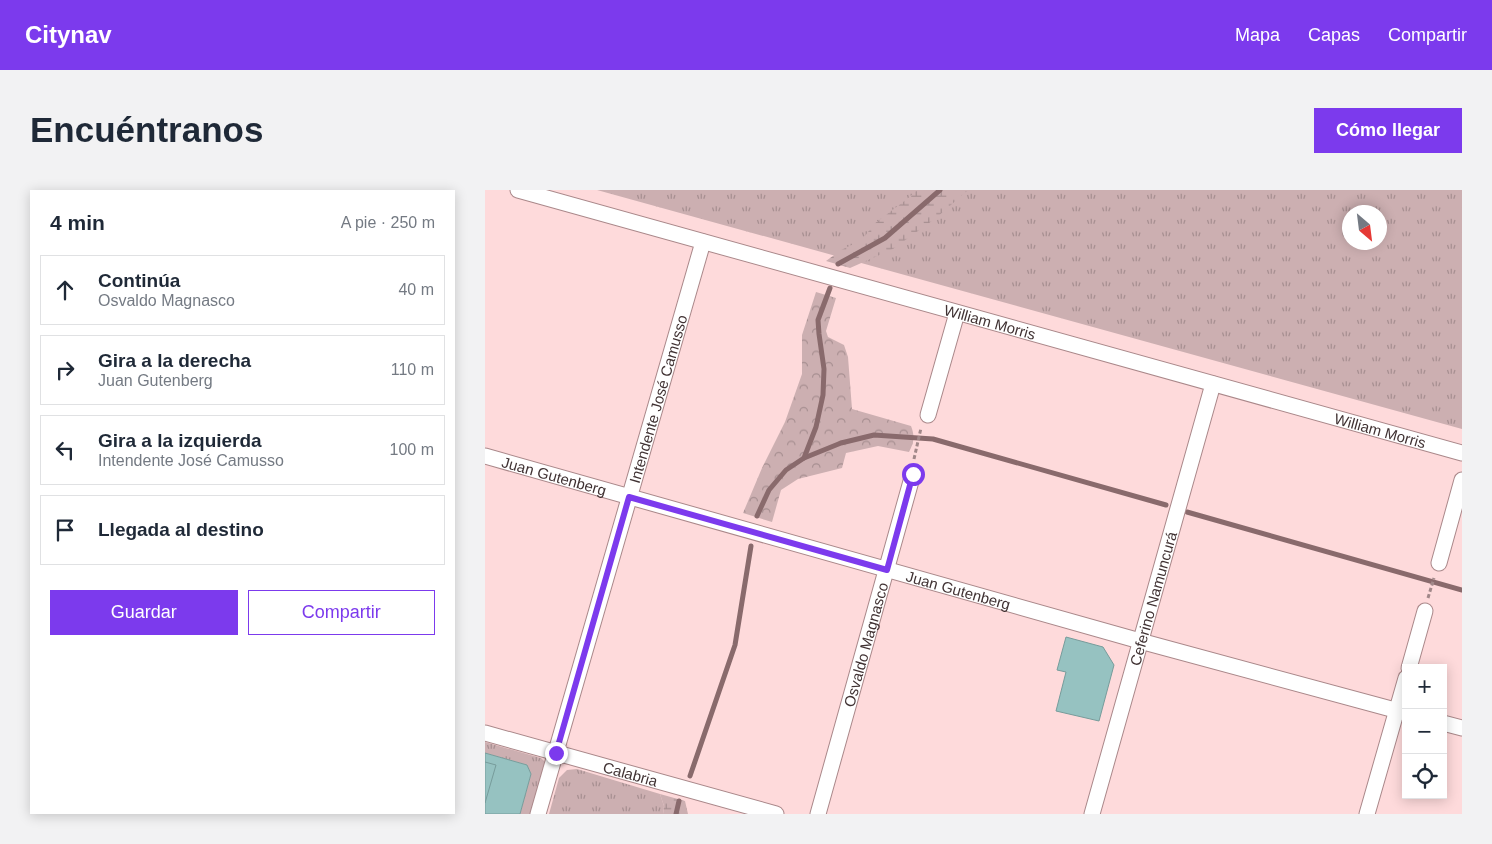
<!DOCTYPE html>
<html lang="es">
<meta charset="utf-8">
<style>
body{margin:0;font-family:Helvetica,sans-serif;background:#f2f2f3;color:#1f2937}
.controls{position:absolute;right:15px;bottom:15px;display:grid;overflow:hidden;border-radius:0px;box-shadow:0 2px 12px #0003}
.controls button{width:45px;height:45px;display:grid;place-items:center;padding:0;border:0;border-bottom:1px solid #e0e1e3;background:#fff;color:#1f2937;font:25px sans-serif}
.compass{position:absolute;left:857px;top:15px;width:45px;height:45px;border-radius:50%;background:#fff;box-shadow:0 2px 12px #0003;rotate:152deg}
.stop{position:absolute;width:15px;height:15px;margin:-11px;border:4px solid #7c3aed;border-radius:50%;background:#fff}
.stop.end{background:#7c3aed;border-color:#fff;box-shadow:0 1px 5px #0008}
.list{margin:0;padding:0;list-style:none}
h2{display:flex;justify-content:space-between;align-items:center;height:65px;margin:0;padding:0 20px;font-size:21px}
h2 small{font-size:16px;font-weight:400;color:#747a83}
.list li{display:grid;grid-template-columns:32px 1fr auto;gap:15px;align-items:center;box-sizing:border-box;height:70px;margin:0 10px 10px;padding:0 10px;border:1px solid #e0e1e3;border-radius:0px}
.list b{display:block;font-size:19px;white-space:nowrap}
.list p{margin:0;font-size:16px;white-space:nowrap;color:#747a83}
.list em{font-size:16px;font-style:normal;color:#747a83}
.actions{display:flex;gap:10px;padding:15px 20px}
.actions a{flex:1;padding:11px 0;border:1px solid #7c3aed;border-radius:0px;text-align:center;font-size:18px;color:#7c3aed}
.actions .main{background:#7c3aed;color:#fff}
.icon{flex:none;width:28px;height:28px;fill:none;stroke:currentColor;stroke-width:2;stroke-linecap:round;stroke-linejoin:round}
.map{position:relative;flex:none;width:977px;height:624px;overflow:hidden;border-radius:0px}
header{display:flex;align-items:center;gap:30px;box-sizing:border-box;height:70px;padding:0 25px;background:#7c3aed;color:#fff}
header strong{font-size:24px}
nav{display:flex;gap:28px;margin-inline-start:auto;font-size:18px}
.intro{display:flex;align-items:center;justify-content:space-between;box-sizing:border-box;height:120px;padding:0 30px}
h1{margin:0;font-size:35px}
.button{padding:12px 22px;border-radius:0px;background:#7c3aed;color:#fff;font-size:18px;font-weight:700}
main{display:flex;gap:30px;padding:0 30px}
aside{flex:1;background:#fff;border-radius:0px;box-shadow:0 2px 12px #0003}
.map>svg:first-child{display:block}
.grass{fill:url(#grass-tufts);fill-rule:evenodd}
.forest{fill:url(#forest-crowns)}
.wetland{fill:url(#wetland-marsh)}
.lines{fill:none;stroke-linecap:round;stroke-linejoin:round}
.stream{stroke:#896a6c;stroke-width:5}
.building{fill:#96c2c1;stroke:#779c9b}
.street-casing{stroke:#aa888a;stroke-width:17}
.path{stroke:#a18889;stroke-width:3;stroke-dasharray:4 2.5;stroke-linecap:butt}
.street{stroke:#fff;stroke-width:15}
.route{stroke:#7c3aed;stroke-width:6}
.labels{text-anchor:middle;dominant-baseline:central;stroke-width:4.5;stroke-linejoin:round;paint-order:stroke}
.street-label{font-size:15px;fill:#403233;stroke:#fedadb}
</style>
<header>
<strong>Citynav</strong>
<nav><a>Mapa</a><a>Capas</a><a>Compartir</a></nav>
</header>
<div class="intro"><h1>Encuéntranos</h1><a class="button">Cómo llegar</a></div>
<main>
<aside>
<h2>4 min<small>A pie · 250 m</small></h2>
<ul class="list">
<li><svg class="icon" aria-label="ahead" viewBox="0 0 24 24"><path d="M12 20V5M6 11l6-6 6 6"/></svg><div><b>Continúa</b><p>Osvaldo Magnasco</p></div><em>40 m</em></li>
<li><svg class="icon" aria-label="right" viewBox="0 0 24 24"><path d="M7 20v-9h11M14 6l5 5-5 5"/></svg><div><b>Gira a la derecha</b><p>Juan Gutenberg</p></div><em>110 m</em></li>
<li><svg class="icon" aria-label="left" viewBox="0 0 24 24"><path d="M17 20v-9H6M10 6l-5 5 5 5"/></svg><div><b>Gira a la izquierda</b><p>Intendente José Camusso</p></div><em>100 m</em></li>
<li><svg class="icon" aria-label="arrive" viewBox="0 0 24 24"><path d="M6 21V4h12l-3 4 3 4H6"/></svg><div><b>Llegada al destino</b></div></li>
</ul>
<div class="actions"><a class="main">Guardar</a><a>Compartir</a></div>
</aside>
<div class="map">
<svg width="977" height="624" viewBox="0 0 977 624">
<defs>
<pattern id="grass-tufts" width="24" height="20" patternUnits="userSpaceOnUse" patternTransform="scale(1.25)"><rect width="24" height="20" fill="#ccafb1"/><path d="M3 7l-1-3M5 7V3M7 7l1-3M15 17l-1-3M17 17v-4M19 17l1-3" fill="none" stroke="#a78f91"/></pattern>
<pattern id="forest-crowns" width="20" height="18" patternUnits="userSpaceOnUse" patternTransform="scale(1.25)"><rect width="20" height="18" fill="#ccafb1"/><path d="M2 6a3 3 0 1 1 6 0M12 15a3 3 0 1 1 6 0" fill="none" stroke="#a78f91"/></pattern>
<pattern id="wetland-marsh" width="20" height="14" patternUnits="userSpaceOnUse" patternTransform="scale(1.25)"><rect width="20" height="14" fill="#ccafb1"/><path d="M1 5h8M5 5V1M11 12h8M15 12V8" fill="none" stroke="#a78f91"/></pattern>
</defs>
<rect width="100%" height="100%" fill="#fedadb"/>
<g class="grass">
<path d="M112 0H977V239ZM864 22H894V52H864Z"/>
<polygon points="0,552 56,568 60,572 49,624 35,624 46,584 42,575 0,563"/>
<polygon points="92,579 175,604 179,616 178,624 64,624 74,588 82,580"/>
</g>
<path class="forest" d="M331 102 351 108 341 141 343 147 359 155 363 167 367 219 426 236C430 246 429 253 424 262L393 256 361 263 357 278 313 289 296 300 287 332 258 323 277 278 300 232 317 184V145Z"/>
<g class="wetland">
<polygon points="432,0 483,0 451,28 408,59 365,78 341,71 356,60 377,50 389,34 422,9"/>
<polygon points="175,604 200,611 203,624 178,624 179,616"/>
</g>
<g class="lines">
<g class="stream">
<polyline points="353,74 400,48 455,0"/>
<polyline points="319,268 356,253 389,245 448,249 681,315"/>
<polyline points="702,322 977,400"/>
<polyline points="272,326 284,300 301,280 319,268 331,237 338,205 339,179 334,144 333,130 345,98"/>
<polyline points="205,586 250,455 266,356"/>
<polyline points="191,624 194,611"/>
</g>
</g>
<g class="building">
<polygon points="581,447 618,457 629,475 614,531 571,521 581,482 572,480"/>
<polygon points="0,563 42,575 46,584 35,624 0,624"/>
<polygon points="0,572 11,575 0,613"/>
</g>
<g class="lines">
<defs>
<g id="street">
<path id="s1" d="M33 0 977 263"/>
<polyline points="443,225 472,123"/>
<path id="s2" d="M0 266 655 451 921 523"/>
<polyline points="954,373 977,290"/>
<polyline points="924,478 940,421"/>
<polyline points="958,533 977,538"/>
<path id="s3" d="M0 543 291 624"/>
<path id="s4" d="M53 624 218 52"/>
<path id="s5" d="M333 624 428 284"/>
<path id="s6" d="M607 624 728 194"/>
<polyline points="882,624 921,488"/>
</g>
</defs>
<use href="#street" class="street-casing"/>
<g class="path">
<polyline points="429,269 436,238"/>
<polyline points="943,408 949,388"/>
</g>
<use href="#street" class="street"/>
</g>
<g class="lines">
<polyline class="route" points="71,563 144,307 402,380 428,284"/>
</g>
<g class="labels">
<g class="street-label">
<text stroke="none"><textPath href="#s1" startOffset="490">William Morris</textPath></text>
<text stroke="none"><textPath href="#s4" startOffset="432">Intendente José Camusso</textPath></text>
<text stroke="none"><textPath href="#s1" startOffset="895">William Morris</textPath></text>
<text stroke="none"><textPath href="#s2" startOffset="72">Juan Gutenberg</textPath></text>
<text stroke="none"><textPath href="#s2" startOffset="492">Juan Gutenberg</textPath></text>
<text stroke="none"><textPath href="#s6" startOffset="224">Ceferino Namuncurá</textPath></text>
<text stroke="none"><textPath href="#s5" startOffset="176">Osvaldo Magnasco</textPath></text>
<text stroke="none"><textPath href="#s3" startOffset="151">Calabria</textPath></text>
</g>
</g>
</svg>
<div class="controls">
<button>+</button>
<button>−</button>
<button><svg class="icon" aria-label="locate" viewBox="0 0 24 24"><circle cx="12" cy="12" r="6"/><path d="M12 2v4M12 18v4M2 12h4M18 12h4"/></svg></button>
</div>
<svg class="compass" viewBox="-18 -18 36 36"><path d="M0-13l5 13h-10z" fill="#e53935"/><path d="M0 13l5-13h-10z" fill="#747a83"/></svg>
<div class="stop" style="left:428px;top:284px"></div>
<div class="stop end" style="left:71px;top:563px"></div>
</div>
</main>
